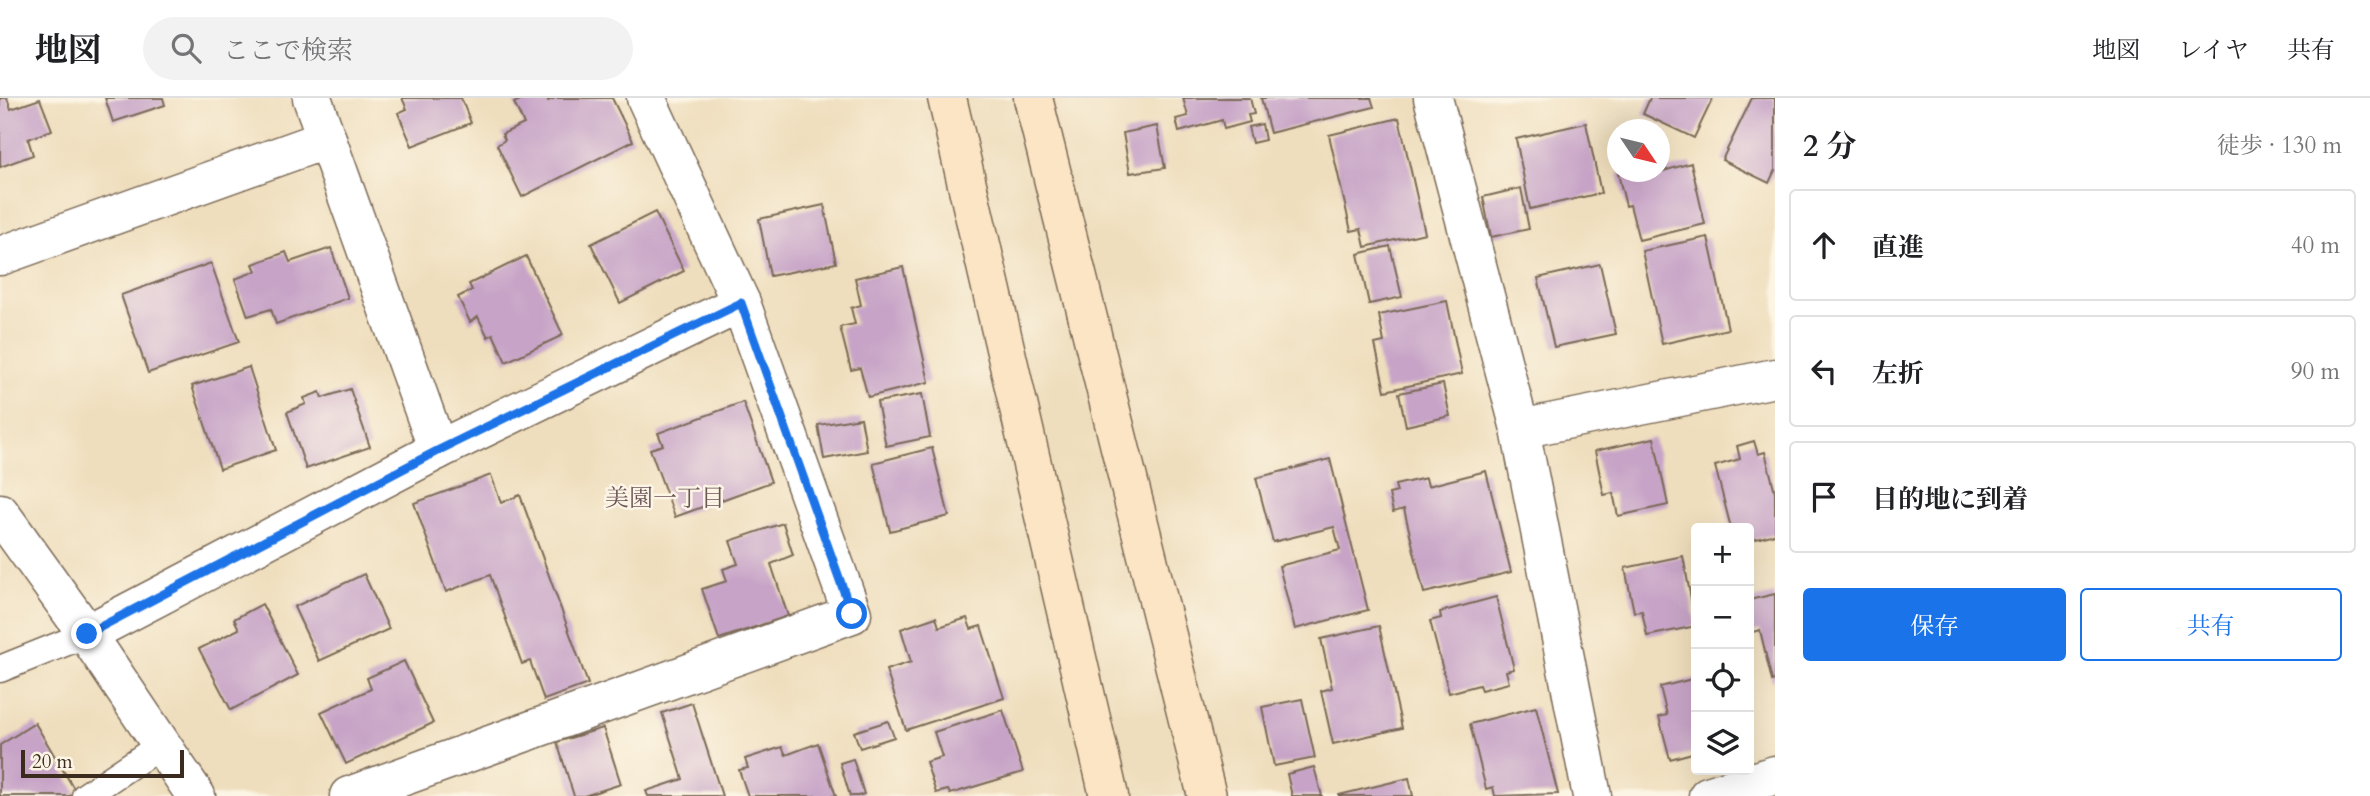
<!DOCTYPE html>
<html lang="ja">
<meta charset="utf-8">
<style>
body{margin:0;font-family:Cardo,"Noto Serif JP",serif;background:#f2f2f2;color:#202124}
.controls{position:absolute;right:21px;bottom:21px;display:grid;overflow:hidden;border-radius:7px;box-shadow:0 7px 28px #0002}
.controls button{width:63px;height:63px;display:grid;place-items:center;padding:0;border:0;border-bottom:2px solid #e0e0e0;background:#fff;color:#202124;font:35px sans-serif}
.compass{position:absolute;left:1607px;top:21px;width:63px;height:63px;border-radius:50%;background:#fff;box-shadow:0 7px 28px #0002;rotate:125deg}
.scale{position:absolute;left:21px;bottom:18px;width:163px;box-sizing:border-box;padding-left:7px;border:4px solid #3b2a1e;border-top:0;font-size:19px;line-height:24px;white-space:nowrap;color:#3b2a1e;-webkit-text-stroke:5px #fcf5e5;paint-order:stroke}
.stop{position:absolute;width:21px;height:21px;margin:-16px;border:5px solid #1a73e8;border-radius:50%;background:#fff}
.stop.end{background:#1a73e8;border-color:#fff;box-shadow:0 2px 7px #0008}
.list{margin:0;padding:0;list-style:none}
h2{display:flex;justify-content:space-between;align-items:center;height:91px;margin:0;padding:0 28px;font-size:30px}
h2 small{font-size:23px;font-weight:400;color:#757577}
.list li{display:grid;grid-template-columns:46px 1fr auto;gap:21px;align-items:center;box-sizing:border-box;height:112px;margin:0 14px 14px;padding:0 14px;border:2px solid #e0e0e0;border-radius:7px}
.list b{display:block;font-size:26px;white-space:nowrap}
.list em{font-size:23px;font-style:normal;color:#757577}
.actions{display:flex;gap:14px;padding:21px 28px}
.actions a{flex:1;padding:16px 0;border:2px solid #1a73e8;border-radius:7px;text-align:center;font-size:24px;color:#1a73e8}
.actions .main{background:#1a73e8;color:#fff}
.icon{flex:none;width:38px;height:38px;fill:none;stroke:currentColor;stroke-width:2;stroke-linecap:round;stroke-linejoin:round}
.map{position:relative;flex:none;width:1775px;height:698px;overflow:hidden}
header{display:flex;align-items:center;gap:42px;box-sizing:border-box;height:98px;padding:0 35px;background:#fff;border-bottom:2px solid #e0e0e0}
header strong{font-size:33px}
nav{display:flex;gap:38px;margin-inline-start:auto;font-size:24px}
.search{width:490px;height:63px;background:#f2f2f2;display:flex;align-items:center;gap:18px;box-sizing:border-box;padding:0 24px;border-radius:38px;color:#757577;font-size:26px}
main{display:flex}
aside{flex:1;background:#fff}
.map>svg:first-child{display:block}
.building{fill:#c7a4c7}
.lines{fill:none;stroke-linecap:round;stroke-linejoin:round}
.lane-casing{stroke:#7a6956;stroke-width:29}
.street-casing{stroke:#7a6956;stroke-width:41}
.secondary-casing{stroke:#7a6956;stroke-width:41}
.lane{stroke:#fff;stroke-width:26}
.street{stroke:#fff;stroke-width:38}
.secondary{stroke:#fce5c4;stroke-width:38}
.route{stroke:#1a73e8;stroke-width:9}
.labels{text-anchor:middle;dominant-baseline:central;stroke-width:5;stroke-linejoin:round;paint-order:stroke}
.neighbourhood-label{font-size:24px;fill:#6c5559;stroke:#fcf5e5}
</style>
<header>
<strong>地図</strong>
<div class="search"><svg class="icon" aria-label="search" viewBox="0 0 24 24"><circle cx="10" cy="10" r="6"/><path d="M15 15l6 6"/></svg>ここで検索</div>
<nav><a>地図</a><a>レイヤ</a><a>共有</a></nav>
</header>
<main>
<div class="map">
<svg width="1775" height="698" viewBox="0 0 1775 698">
<rect width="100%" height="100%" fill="#fcf5e5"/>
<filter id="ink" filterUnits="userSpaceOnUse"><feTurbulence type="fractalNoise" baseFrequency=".0143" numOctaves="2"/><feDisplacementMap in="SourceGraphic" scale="14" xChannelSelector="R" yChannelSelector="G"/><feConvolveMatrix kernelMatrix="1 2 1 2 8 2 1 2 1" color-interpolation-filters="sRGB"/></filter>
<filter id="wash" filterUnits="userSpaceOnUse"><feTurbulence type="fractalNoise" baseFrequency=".00686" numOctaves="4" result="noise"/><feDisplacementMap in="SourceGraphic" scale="28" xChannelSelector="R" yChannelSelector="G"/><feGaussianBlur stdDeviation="1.57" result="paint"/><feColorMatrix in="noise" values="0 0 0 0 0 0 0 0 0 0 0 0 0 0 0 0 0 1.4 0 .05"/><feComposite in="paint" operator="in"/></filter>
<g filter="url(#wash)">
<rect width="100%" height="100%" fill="#efdebd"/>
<g id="blocks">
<g class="building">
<polygon points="0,0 7,0 11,11 40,1 52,32 28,41 33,57 0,69"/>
<polygon points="105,0 163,0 165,7 113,24"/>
<polygon points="402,0 461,0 471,25 412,48 398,15 407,11"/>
<polygon points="524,0 546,0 548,3 555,0 612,0 633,43 522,99 497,47 505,42 502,36 524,26 514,5"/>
<polygon points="1183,0 1250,0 1254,16 1248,17 1250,24 1224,31 1222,22 1179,34 1176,21 1188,18"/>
<polygon points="1261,0 1371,0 1374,9 1270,35"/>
<polygon points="1650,0 1713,0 1694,40 1643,16"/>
<polygon points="1752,0 1775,0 1775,72 1769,85 1722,62"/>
<polygon points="1399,20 1425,135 1365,149 1361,131 1351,133 1329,37"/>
<polygon points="1586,25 1601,95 1530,111 1516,41"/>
<polygon points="1262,26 1265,42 1252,45 1248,29"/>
<polygon points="1157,28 1165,70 1130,75 1123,35"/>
<polygon points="1691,65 1705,126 1639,142 1630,107 1626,108 1618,76 1624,74 1660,74"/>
<polygon points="1521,90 1529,131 1491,139 1483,99"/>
<polygon points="824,107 836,165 770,178 759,121"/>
<polygon points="655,114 684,173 620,205 591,146"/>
<polygon points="1708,139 1728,231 1662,246 1642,153"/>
<polygon points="1390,148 1402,199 1369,206 1358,156"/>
<polygon points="331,150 348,200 276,226 271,211 248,218 235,181 256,173 253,166 286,154 290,164"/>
<polygon points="526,158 563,237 506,264 493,236 488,239 478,219 470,224 458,199 472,192 469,186"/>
<polygon points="211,165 239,244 148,275 121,197"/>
<polygon points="1600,166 1616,236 1554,249 1538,180"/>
<polygon points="903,169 929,284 868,299 860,270 851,272 840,229 855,226 851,210 861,207 855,180"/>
<polygon points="1447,203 1462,276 1385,293 1375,246 1384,244 1379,217"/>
<polygon points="249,269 276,352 220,371 192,288"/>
<polygon points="1443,286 1450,318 1406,328 1399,295"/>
<polygon points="350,291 370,349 306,371 287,314 306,306 304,300 320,294 322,300"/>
<polygon points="922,296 930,339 886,348 877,304"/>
<polygon points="743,304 771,384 675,419 650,351 663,347 658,335"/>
<polygon points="861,320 867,353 824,361 818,327"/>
<polygon points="1654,340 1668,407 1618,418 1613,395 1604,397 1595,353"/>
<polygon points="1754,343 1758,356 1765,354 1775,394 1775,436 1749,443 1749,430 1731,430 1715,368 1740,361 1737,348"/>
<polygon points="932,350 949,418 890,433 873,365"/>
<polygon points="1330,361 1368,512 1295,531 1279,468 1340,452 1334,429 1273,444 1256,380"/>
<polygon points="1486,373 1511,474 1424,495 1404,411 1393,414 1389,396 1397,394 1395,387 1426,380 1428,388"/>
<polygon points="491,377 501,405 520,397 588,586 544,602 530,563 522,566 490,477 446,494 414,405"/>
<polygon points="783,425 793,457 771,466 788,518 719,541 702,491 727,483 723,471 738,466 730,443"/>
<polygon points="1683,458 1696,528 1647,538 1642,513 1634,514 1625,470"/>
<polygon points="364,476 389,531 319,563 294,509"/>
<polygon points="1775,496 1775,582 1772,583 1760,532 1749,535 1749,502"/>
<polygon points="1496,499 1514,571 1506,573 1509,585 1481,592 1479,587 1449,595 1430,523 1441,520 1440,514"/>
<polygon points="262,506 298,577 231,612 199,551 239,531 234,521"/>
<polygon points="936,519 939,529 967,520 971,531 981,528 1004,600 906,632 886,572 911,564 901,531"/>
<polygon points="1379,528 1402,630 1333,646 1321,593 1332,590 1321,541"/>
<polygon points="404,563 433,625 346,666 321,614 371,591 367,580"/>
<polygon points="1696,580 1696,654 1670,661 1659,619 1667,617 1660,589"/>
<polygon points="1302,601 1315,660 1274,668 1262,609"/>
<polygon points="692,605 722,698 648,698 646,693 683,681 662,615"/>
<polygon points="1536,609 1558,696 1495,698 1493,689 1486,691 1470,626"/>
<polygon points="1003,612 1023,674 950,696 948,692 936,695 926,664 942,659 934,634"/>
<polygon points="888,623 894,639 860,650 854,634"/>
<polygon points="35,625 76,694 70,698 0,698 0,647"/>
<polygon points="603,630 621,686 584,698 574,698 557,644"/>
<polygon points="818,645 836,698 748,698 739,672 748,670 745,661 782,649 786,657"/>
<polygon points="853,661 864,696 858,698 850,698 840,665"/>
<polygon points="1314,669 1322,698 1292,698 1287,676"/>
<polygon points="1409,680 1413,698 1339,698 1339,697"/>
</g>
</g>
</g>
<g filter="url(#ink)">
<use href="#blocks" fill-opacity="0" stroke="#7a6956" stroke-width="2"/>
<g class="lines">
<defs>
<g id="lane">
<polyline points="0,571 87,536"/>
<polyline points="85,698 161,647"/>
</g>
<g id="street">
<polyline points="312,0 438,352"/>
<polyline points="1433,0 1520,331 1592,698"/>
<polyline points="0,158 327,41"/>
<polyline points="1520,331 1775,280"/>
<polyline points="0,415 87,536 196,698"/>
<polyline points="87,536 438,352 741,205"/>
<polyline points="349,698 852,516 741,205 646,0"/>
<polyline points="1708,698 1775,677"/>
</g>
<g id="secondary">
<polyline points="947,0 1109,698"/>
<polyline points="1033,0 1207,698"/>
</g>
</defs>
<use href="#lane" class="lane-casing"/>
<use href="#street" class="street-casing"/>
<use href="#secondary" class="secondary-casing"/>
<use href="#lane" class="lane"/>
<use href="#street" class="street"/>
<use href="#secondary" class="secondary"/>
</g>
</g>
<g class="lines" filter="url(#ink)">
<polyline class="route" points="87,536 439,352 741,205 852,516"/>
</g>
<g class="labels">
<g class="neighbourhood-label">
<text x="665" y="400">美園一丁目</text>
</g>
</g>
</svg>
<div class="controls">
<button>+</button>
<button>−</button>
<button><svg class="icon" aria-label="locate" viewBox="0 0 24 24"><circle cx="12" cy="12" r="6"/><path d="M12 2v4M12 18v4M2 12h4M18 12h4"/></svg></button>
<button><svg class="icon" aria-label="layers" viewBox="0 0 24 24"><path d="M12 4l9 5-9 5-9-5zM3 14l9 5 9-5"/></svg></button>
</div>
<svg class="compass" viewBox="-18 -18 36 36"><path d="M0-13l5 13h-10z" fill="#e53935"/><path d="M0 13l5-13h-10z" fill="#757577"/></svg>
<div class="scale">20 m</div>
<div class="stop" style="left:852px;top:516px"></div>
<div class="stop end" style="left:87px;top:536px"></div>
</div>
<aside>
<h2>2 分<small>徒歩 · 130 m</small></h2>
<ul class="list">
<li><svg class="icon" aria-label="ahead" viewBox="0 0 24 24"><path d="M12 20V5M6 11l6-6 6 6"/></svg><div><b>直進</b></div><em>40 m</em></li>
<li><svg class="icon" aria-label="left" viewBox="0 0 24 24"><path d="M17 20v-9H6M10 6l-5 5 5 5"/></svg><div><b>左折</b></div><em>90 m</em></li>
<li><svg class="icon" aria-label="arrive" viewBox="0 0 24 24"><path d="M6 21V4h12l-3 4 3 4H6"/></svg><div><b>目的地に到着</b></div></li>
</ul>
<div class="actions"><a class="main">保存</a><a>共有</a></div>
</aside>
</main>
